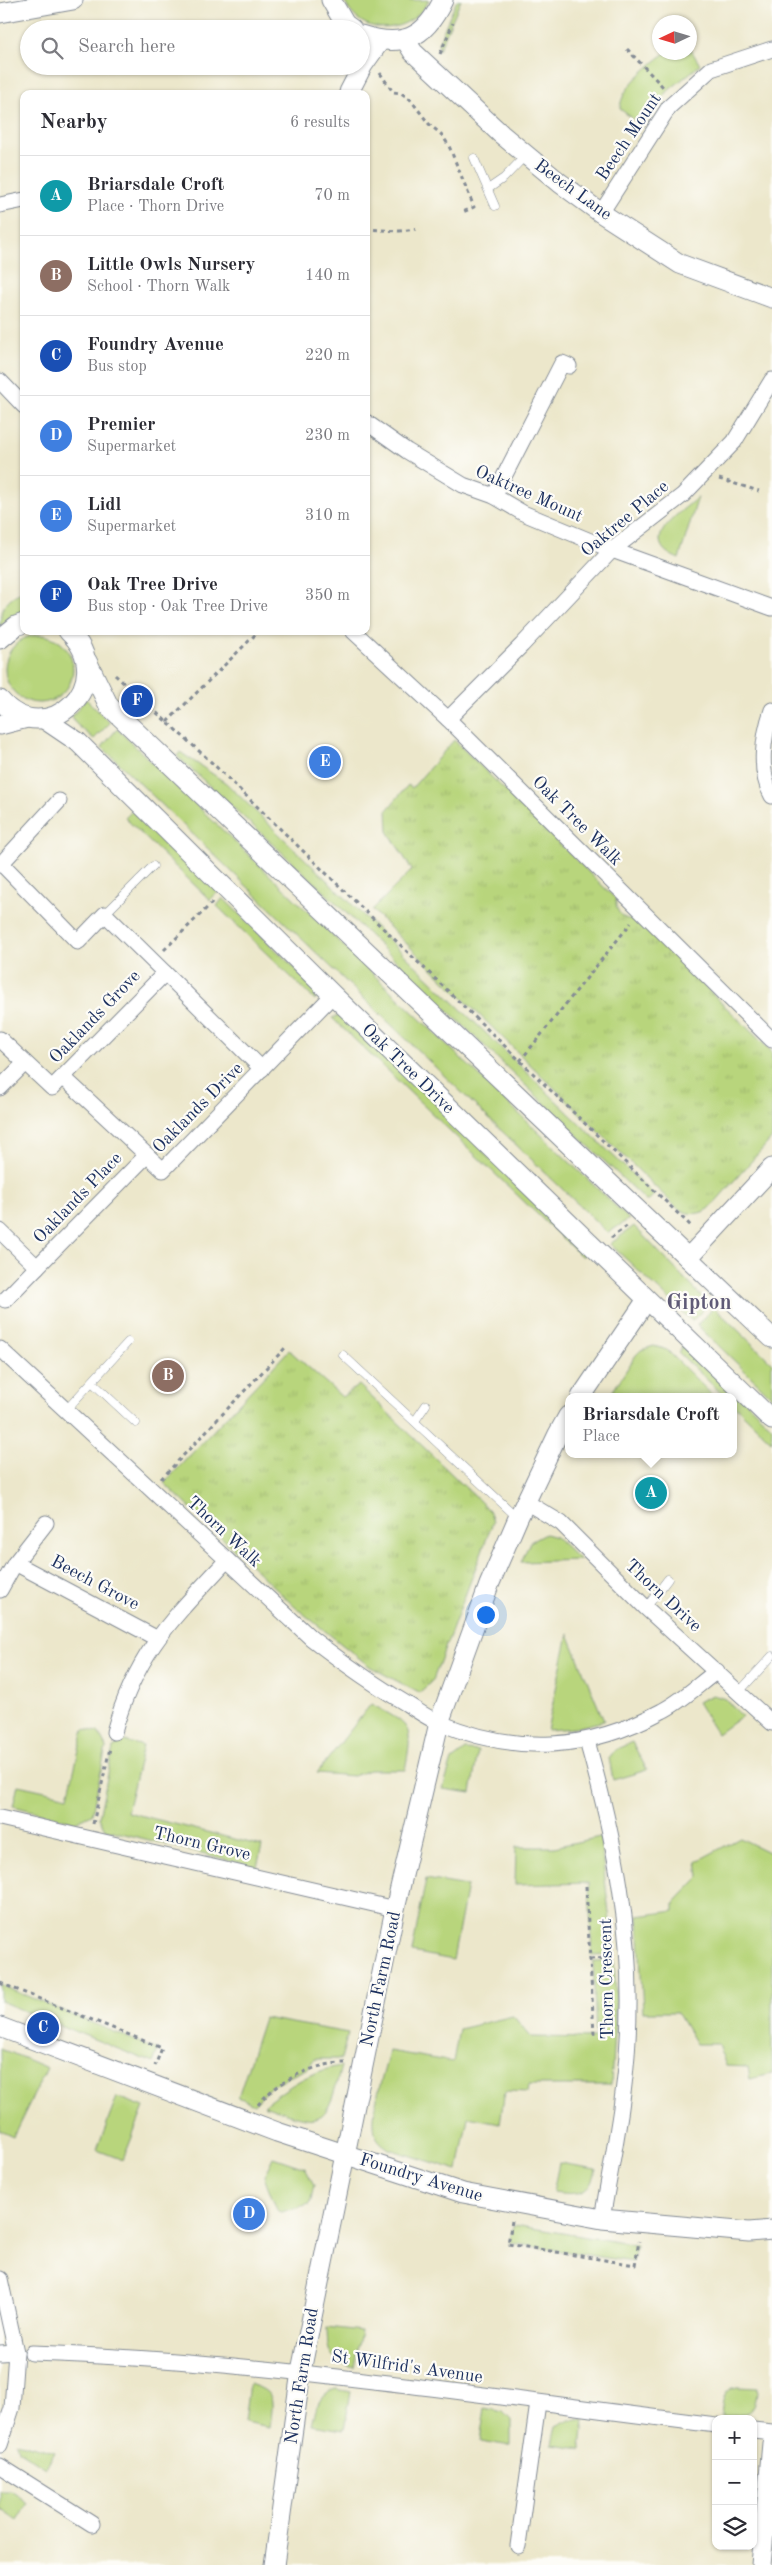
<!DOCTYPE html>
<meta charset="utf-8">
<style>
body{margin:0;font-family:"Old Standard TT",serif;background:#f2f2f3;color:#2b2b33}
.controls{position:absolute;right:15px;bottom:15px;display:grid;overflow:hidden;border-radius:10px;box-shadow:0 1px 4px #0004}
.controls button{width:45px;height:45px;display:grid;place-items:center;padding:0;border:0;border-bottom:1px solid #e1e1e2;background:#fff;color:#2b2b33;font:25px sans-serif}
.compass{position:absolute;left:652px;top:15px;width:45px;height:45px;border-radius:50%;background:#fff;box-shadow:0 1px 4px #0004;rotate:266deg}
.you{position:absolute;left:485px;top:1614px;width:18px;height:18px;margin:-12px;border:4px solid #fff;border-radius:50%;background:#1a73e8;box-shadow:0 0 0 8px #1a73e833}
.badge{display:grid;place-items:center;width:32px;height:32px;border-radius:50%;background:#2563eb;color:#fff;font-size:16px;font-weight:700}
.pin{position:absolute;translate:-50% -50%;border:2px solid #fff;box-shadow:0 1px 5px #0006}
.popup{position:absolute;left:565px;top:1393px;width:172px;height:65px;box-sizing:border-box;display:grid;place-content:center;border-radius:10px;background:#fff;filter:drop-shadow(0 1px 4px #0005);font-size:16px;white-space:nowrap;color:#7c7c81}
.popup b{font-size:19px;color:#2b2b33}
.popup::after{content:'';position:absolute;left:50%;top:100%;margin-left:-10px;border:10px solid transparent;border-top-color:#fff}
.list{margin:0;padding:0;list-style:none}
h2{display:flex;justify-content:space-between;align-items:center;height:65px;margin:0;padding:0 20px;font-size:21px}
h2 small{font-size:16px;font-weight:400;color:#7c7c81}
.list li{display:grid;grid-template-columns:32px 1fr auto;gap:15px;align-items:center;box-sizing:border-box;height:80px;padding:0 20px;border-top:1px solid #e1e1e2}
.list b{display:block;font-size:19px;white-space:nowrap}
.list p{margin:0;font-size:16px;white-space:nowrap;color:#7c7c81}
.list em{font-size:16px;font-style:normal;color:#7c7c81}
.icon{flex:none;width:28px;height:28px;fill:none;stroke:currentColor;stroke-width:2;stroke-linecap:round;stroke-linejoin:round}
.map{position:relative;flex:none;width:772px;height:2565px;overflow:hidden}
.search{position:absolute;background:#fff;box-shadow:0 1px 4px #0004;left:20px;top:20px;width:350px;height:55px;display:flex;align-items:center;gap:12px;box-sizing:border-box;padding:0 18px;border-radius:28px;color:#7c7c81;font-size:19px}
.panel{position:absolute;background:#fff;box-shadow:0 1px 4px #0004;left:20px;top:90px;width:350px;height:545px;border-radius:10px}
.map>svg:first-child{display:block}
.grass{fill:#b8d57b;stroke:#6a826c}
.park{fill:url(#park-tufts);stroke:#6a826c}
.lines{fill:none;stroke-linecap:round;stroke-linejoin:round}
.service-casing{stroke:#848b94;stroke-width:9}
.minor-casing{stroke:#848b94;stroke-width:17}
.tertiary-casing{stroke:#848b94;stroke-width:21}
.path{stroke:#848b94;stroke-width:3;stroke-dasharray:4 4;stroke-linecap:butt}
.service{stroke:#fff;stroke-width:8}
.minor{stroke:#fff;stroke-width:15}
.tertiary{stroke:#fff;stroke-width:19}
.labels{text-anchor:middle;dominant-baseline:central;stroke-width:4.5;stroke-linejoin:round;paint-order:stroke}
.street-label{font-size:18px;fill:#1b2f5e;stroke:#fdfcf7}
.district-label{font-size:22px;font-weight:bold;fill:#5f5a76;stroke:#fdfcf7}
</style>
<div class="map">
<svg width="772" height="2565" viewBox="0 0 772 2565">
<defs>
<pattern id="park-tufts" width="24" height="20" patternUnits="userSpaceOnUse" patternTransform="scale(1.25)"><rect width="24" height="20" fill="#b8d57b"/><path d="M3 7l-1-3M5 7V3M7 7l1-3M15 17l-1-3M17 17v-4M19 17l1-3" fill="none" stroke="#9eb76d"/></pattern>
</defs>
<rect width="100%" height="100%" fill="#fdfcf7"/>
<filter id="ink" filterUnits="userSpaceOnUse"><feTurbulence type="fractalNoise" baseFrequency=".02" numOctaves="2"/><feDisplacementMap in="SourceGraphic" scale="10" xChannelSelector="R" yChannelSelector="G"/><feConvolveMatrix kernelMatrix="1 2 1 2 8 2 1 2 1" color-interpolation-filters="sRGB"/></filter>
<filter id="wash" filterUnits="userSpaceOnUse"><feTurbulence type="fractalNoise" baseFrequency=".0096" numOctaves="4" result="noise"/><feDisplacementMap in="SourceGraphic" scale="20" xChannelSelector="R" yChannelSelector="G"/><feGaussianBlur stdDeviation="1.12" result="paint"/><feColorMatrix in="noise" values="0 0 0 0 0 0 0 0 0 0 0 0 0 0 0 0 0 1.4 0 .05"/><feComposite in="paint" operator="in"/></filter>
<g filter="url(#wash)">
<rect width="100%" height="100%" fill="#ece7cb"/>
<g class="grass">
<path d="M344 0H429C411 35 360 39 344 0Z"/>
<polygon points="457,0 461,0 439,50 438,43"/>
<path d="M690 48 700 65 669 90 640 124 620 109C621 86 649 67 665 53L690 52Z"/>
<path d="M698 497 679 559C635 541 679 514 698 497Z"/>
<path d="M24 591V610L11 616 0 626C0 608 7 597 24 591Z"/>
<circle cx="39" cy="669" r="34"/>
<polygon points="86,699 110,723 94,739 75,723 72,716"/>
<polygon points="117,729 629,1219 608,1233 102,747"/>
<polygon points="180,752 226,783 654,1195 647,1202 314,882 177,756"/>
<polygon points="132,811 218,892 210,900 125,818"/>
<polygon points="223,898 316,989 315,1000 217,906"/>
<polygon points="342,1015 588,1250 582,1257 332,1018"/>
<polygon points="634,1226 709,1304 692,1321 610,1244"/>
<polygon points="714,1307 772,1363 772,1397 697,1325"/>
<polygon points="686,1343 772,1427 772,1442 734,1405 734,1397 725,1397 678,1352"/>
<polygon points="654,1346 667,1350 714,1397 609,1397 636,1355 641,1350"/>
<polygon points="545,1534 556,1537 580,1560 521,1562 530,1542"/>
<polygon points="568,1634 604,1721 575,1728 547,1730"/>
<polygon points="713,1695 725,1699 742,1716 717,1734 697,1702"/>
<path d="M371 1704C411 1726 414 1724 405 1770H369L353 1776 317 1773Z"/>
<polygon points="84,1729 98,1732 106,1747 92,1814 75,1822 13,1806 18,1785 68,1796"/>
<polygon points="125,1741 143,1746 127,1812 262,1846 257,1867 105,1829 99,1818 113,1748"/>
<polygon points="632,1742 647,1770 613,1780 609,1758 615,1750"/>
<polygon points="465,1750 478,1751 471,1793 443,1789 452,1760"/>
<polygon points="600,1837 614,1955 592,1956 589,1883 515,1885 516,1847 554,1847"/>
<polygon points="740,1838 772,1854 772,2074 750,2079 748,2067 726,2066 718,2044 696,2044 677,2012 643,2012 638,1916 674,1911 674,1903 699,1877 697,1861"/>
<polygon points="426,1879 467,1886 453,1960 412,1952"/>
<path d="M614 1961 616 1996 611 2085H529L528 2092 505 2091 500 2123 468 2117 458 2170 389 2149C384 2145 378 2142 376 2135 368 2116 385 2071 389 2051L453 2062 459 2029 513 2016 531 2037 596 2038 593 1962Z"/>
<polygon points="0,1985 158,2050 153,2063 0,2001"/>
<polygon points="264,2018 348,2033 341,2059 314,2059 308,2068 272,2085 254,2104 238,2097"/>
<polygon points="0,2048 47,2068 13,2137 0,2131"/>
<path d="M341 2066C326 2129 322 2126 264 2105 289 2086 310 2071 341 2066Z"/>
<polygon points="117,2097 144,2107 123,2160 97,2150"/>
<polygon points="273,2157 305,2168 314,2185 310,2204 282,2212 277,2210 264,2176"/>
<path d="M559 2163 596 2169C591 2196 577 2195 553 2192Z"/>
<polygon points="513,2225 636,2245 633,2262 510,2243"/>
<path d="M327 2327 361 2331 354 2367C327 2360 328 2353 327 2327Z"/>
<path d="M249 2384C277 2392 273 2401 270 2427L244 2422Z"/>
<path d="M737 2387 757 2388C757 2415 744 2416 721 2416 723 2403 722 2390 737 2387Z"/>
<path d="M336 2389 351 2392 344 2430 312 2425C316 2409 318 2394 336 2389Z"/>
<polygon points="485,2408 503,2412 511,2420 511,2446 480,2441"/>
<polygon points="570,2419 584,2420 581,2449 552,2445 556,2426"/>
<polygon points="16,2442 55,2452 46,2468 18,2450"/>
<polygon points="0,2491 11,2491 28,2503 17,2521 0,2509"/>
</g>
<g class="park">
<path d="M454 740 616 899C615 913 624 921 637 920L772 1052V1138L709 1209C696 1216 686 1215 675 1206L372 910 412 870 388 831 387 810 408 785 412 788Z"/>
<polygon points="289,1350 342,1397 359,1385 489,1510 493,1522 433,1680 419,1693 369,1666 295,1607 164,1483"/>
</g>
</g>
<g filter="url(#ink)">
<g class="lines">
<defs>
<g id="service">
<polyline points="474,158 495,206"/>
<polyline points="488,189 504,178 526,155"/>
<polyline points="105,914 153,866"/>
<polyline points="343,1355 518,1518"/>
<polyline points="92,1382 136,1423"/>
<polyline points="67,1409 128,1342"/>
<polyline points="415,1421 426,1405"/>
<polyline points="646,1608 668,1579"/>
<polyline points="739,1692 772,1656"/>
</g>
<g id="minor">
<polyline points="0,205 24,200"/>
<polyline points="601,213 669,107 711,69 772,49"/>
<polyline points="0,381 24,406"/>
<polyline points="366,422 407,451 463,485 494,496 523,513 612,550 772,608"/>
<polyline points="494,496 562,363 569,366"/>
<polyline points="353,631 448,719 772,1040"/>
<path d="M772 710C763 736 758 772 772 796"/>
<polyline points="448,719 522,645 612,550 683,495 734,442 772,380"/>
<polyline points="1,863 78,942 105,914 165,973"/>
<polyline points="0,865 59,801"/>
<polyline points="0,1039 52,1088 165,973 262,1069"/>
<polyline points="63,1077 163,1170 333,995"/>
<polyline points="0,1088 25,1063"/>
<polyline points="0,1231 37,1267 147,1155"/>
<polyline points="5,1300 37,1267"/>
<path d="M0 1349 311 1638C342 1662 373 1684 407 1704 418 1711 429 1719 440 1723 518 1755 588 1751 662 1711 682 1701 699 1684 717 1671"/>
<polyline points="526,1502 561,1523 646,1608 772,1723"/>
<polyline points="15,1563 156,1638"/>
<polyline points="0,1590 15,1563 46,1523"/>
<path d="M114 1732C136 1653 172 1619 227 1560"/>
<path d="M587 1741C615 1840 634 1935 628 2039 625 2100 612 2160 602 2219"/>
<polyline points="0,1818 395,1909"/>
<polyline points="0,2279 16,2352 12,2408 0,2445"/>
<polyline points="0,2353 16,2352"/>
<path d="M32 2353C262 2360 488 2397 716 2425"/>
<polyline points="753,2430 772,2432"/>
<polyline points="0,2466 92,2524"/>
<polyline points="518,2546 538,2403"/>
</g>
<g id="tertiary">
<polyline points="331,0 345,24 352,29"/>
<polyline points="0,13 73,0"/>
<path d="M361 35C402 48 425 39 443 0"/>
<polyline points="405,39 413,52 501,134 560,183 601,213 680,264 772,298"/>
<polyline points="349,92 363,65 380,41"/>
<polyline points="0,639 16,626 24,623"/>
<polyline points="87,661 109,706 772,1338"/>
<path d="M0 700C46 754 122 681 68 631"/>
<polyline points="44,719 78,742 333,995 772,1420"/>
<polyline points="0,725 27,718"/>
<polyline points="688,1258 772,1168"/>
<polyline points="581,1397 646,1301"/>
<polyline points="0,2027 277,2132 463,2193 602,2219 749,2232 772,2230"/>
<polyline points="274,2565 301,2371 395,1909 439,1723 489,1585 518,1518 558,1434 568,1416"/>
<polyline points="761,2565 772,2443"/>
</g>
</defs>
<use href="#service" class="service-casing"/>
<use href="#minor" class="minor-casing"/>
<use href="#tertiary" class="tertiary-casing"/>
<g class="path">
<polyline points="627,49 665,89"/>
<polyline points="440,54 453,23"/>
<polyline points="380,73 393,92 401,93 410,99 429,124 442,135 449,146 474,207 463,212"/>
<polyline points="366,229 400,231 416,229"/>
<polyline points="719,479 759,491"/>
<polyline points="115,675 209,760 692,1227"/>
<polyline points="167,722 259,631"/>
<polyline points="164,950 213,902"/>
<polyline points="520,1061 631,923"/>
<polyline points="611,1238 628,1225"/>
<polyline points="161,1479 286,1347"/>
<polyline points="93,1824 110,1748"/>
<polyline points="586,1886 594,2034"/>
<polyline points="590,1959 612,1958"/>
<polyline points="0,1983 162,2048 155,2066"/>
<path d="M258 2105C275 2082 316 2062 345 2063"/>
<polyline points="512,2221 508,2244 635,2265 639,2241"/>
</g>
<use href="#service" class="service"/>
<use href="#minor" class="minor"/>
<use href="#tertiary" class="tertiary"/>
</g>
</g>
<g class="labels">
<g class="street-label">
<text transform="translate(629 137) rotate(-56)">Beech Mount</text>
<text transform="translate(573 190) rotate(36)">Beech Lane</text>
<text transform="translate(529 494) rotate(24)">Oaktree Mount</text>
<text transform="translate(625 519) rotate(-40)">Oaktree Place</text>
<text transform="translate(577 821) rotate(45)">Oak Tree Walk</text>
<text transform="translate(95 1017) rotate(-46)">Oaklands Grove</text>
<text transform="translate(408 1069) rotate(44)">Oak Tree Drive</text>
<text transform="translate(198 1108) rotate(-45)">Oaklands Drive</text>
<text transform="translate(78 1198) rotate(-46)">Oaklands Place</text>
<text transform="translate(224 1532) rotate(43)">Thorn Walk</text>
<text transform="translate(95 1583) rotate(28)">Beech Grove</text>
<text transform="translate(663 1596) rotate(43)">Thorn Drive</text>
<text transform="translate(202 1844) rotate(13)">Thorn Grove</text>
<text transform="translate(381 1979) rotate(-78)">North Farm Road</text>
<text transform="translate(607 1979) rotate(-91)">Thorn Crescent</text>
<text transform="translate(421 2178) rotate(17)">Foundry Avenue</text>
<text transform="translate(407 2367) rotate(8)">St Wilfrid's Avenue</text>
<text transform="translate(302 2376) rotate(-81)">North Farm Road</text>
</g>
<g class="district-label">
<text x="699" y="1303">Gipton</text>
</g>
</g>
</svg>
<div class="controls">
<button>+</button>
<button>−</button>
<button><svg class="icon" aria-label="layers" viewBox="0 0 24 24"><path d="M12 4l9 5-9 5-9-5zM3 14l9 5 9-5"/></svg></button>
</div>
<svg class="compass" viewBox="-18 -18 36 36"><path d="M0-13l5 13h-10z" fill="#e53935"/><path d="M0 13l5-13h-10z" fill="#7c7c81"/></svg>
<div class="you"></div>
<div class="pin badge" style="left:651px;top:1493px;background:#0f9aa8">A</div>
<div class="popup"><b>Briarsdale Croft</b>Place</div>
<div class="pin badge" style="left:168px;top:1376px;background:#8d6e63">B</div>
<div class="pin badge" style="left:43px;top:2028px;background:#1a4fb4">C</div>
<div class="pin badge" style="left:249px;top:2214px;background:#3f7fe0">D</div>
<div class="pin badge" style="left:325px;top:762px;background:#3f7fe0">E</div>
<div class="pin badge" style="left:137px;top:701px;background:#1a4fb4">F</div>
<div class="search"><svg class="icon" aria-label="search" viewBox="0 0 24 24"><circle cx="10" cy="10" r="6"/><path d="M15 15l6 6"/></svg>Search here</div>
<section class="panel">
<h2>Nearby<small>6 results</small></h2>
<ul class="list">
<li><span class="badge" style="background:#0f9aa8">A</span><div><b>Briarsdale Croft</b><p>Place · Thorn Drive</p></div><em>70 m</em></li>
<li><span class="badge" style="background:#8d6e63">B</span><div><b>Little Owls Nursery</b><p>School · Thorn Walk</p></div><em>140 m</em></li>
<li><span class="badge" style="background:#1a4fb4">C</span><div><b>Foundry Avenue</b><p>Bus stop</p></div><em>220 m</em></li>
<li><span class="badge" style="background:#3f7fe0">D</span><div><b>Premier</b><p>Supermarket</p></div><em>230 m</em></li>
<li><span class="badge" style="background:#3f7fe0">E</span><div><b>Lidl</b><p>Supermarket</p></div><em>310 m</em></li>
<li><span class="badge" style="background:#1a4fb4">F</span><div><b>Oak Tree Drive</b><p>Bus stop · Oak Tree Drive</p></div><em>350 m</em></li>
</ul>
</section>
</div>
